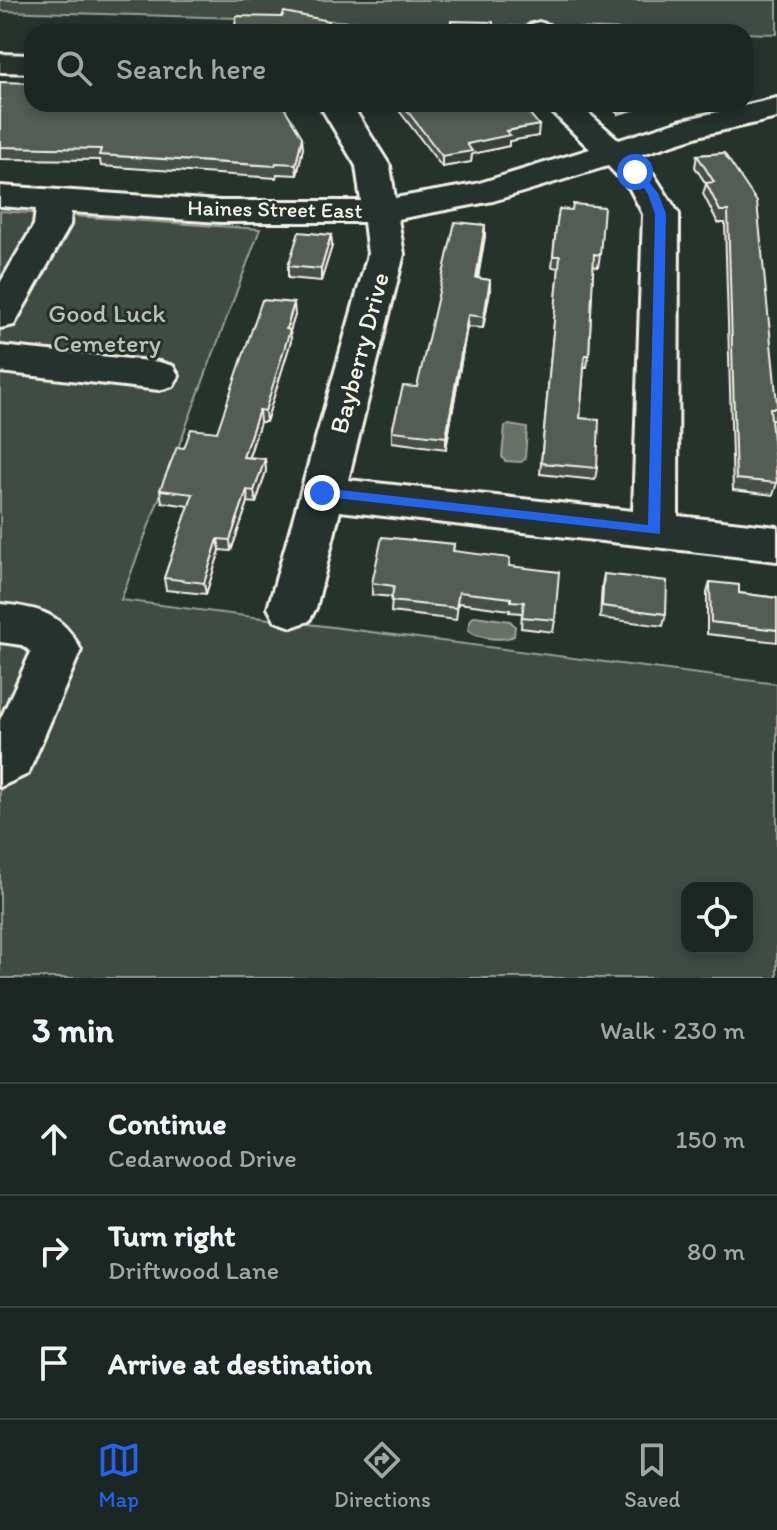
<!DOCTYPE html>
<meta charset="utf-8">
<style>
body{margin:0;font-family:Itim,sans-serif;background:#29322f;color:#f1f3f6}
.controls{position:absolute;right:24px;bottom:24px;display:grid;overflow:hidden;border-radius:16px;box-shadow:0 4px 12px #0003}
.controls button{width:72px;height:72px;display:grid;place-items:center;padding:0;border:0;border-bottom:2px solid #3a4340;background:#1c2622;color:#f1f3f6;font:40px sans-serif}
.stop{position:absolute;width:24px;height:24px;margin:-18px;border:6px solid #2563eb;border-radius:50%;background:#fff}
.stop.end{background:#2563eb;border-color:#fff;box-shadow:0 2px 8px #0008}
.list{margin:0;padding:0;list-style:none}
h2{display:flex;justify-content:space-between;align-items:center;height:104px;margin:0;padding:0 32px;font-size:34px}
h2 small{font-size:26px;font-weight:400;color:#a0a5a5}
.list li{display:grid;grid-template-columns:52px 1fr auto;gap:24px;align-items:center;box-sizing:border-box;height:112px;padding:0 32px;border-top:2px solid #3a4340}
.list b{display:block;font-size:30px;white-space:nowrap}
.list p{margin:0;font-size:26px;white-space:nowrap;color:#a0a5a5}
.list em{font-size:26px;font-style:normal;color:#a0a5a5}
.icon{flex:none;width:44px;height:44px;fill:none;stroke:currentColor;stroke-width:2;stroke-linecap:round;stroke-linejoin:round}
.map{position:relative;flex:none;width:777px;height:978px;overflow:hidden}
.search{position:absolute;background:#1c2622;box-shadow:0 4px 12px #0003;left:24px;right:24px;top:24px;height:88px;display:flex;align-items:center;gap:20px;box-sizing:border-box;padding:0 28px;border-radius:24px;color:#a0a5a5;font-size:30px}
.sheet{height:440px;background:#1c2622}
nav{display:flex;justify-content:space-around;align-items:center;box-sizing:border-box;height:112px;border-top:2px solid #3a4340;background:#1c2622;font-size:22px;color:#a0a5a5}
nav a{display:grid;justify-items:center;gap:4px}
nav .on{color:#2563eb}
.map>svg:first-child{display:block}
.green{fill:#414b45;stroke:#9a9e96;stroke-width:2;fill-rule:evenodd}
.water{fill:#676f68;stroke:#9fa39b;stroke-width:2}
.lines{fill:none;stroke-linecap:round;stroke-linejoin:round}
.minor-casing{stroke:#f4f1e8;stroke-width:6}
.minor{fill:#26332d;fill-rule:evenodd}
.wall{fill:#474f49;stroke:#f4f1e8;stroke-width:2}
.shaded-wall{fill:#39403c;stroke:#f4f1e8;stroke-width:2}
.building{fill:#525c55;stroke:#f4f1e8;stroke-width:2}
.route{fill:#2563eb}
.labels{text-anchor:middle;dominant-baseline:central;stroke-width:6;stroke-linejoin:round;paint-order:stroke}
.far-street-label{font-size:22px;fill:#f4f1e8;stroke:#26332d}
.park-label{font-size:26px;fill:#bebfb7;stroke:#26332d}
.street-label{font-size:26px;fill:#f4f1e8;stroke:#26332d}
</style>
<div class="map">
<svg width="777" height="978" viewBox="0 0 777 978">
<rect width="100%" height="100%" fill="#26332d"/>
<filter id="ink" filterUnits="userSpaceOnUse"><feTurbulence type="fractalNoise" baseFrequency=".0125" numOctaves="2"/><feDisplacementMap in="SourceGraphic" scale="16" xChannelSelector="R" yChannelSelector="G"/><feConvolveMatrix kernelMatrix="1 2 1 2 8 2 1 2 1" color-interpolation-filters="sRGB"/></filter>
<g filter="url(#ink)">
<g class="green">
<polygon points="0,0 777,0 777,34 0,11"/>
<path d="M0 211 260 229 121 600 777 684V978H0ZM687 888H747V948H687Z"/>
</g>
<g class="water">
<polygon points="509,425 527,428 525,459 521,462 505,461 502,457 505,426"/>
<path d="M475 616 510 621 515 626 514 636C502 641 477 639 468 630L470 620Z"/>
</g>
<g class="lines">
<defs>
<g id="minor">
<polygon points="539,22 549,25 554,32 524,32 529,25"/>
<polygon points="0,54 32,55 32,73 0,72"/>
<path d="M777 98V118L702 135 636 156 654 175 679 214 678 516 777 527V561L340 511 316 608 309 621 292 627 275 621 268 608 368 254 364 222H220L71 212 70 225 19 316 14 325 0 328V283L34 225 36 209 0 206V186L220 201H361L356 166 319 104H351L390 166 395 198 476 184 590 149 544 104H578L619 140 679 121ZM608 166 630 189 643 214 633 511 348 480 404 254 398 219 493 201Z"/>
<polygon points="0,346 159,362 173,366 179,376 173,386 159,390 0,372"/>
<path d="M0 604C40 608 62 613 81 650L28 774 0 787V720L31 652 22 645 0 642Z"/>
</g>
</defs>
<use href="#minor" class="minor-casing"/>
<use href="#minor" class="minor"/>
</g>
<g class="wall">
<polygon points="235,27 329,29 341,32 235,32"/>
<polygon points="0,82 221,107 303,148 297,175 277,174 276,178 101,166 100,160 0,159"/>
<polygon points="394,104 522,104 538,136 509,141 509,146 472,154 471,162 442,167"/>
<polygon points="607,104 654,104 618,114"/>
<polygon points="724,153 777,404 777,410 774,420 771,420 777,483 773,495 733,490 725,223 718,223 703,194 706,184 695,167 697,155"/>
<polygon points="485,225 478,278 490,280 490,291 483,328 467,327 446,449 392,442 392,431 417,387"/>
<polygon points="556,229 600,255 598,267 593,266 589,355 587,367 584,367 580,418 597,468 595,480 540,474 559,268 552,267"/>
<polygon points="331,235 332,246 321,281 288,278 288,266"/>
<polygon points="295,315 290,331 291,341 266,422 260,422 249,457 265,459 266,471 256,503 248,502 231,551 220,550 206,594 166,590 164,578 189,506 162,502 160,490 184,448 217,432"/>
<polygon points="454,544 453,551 509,566 555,620 553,632 521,628 522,613 509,612 510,610 458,603 456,620 391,612 392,597 372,595 372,583"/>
<polygon points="604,574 666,614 663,626 600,618 602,585"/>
<polygon points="710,582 739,593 777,598 777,642 707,634 707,593"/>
</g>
<g class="shaded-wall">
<polygon points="620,104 654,104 618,114"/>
<polygon points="539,125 538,136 509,141 509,146 472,154 471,162 442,167 442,156 467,144 506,131"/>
<polygon points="302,137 303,148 297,175 296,164"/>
<polygon points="485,225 485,237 476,290 476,278"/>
<polygon points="331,235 332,246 321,281 321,269"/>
<polygon points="490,280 490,291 483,328 484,317"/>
<polygon points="294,303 295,315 290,331 291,341 266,422 265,411"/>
<polygon points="468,315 467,327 446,449 446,437"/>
<polygon points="259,410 260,422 245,468 243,457"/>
<polygon points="265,459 266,471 256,503 254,491"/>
<polygon points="247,490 248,502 231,551 230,540"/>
<polygon points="218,539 220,550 206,594 204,583"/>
</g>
<g class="building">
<polygon points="284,12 329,21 323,28 341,32 258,32 235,27 236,16 282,17"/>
<polygon points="451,21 493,22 493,32 450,32"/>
<polygon points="595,30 622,31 622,32 595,32"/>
<polygon points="0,82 32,83 32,104 218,104 216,108 238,104 282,104 302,137 296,164 276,163 275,166 99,155 101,149 0,147"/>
<polygon points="402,104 522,104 539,125 506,131 510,135 467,144 472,151 442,156"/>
<polygon points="724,153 757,202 777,404 777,408 770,408 777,483 736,479 728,211 720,211 706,183 714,182 697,155"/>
<polygon points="573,204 604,207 600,255 594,254 589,355 585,355 580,418 599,420 597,468 541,463 560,256 553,256 556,229 559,209 572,210"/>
<polygon points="455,222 485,225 476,278 490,280 484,317 468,315 446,437 392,431 403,386 417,387"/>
<polygon points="299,232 331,235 321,269 288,266"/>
<polygon points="262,300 294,303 286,329 290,330 265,411 259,410 243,457 265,459 254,491 247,490 230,540 218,539 204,583 164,578 193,494 160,490 177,447 184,448 191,429 217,432"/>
<polygon points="382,537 454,544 453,551 510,558 509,566 559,572 555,620 522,617 524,602 511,601 511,598 459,592 456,608 391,601 394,586 372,583"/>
<polygon points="604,574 667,581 666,614 602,606"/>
<polygon points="710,582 739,585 739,593 777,598 777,630 711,622"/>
</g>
</g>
<polygon class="route" points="632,170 639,170 658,193 666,214 660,534 317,496 317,489 322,488 648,525 655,214 648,194"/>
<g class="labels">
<g class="far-street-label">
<text transform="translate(275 209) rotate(1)">Haines Street East</text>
</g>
<g class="park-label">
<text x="107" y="313">Good Luck<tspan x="107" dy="30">Cemetery</tspan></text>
</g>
<g class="street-label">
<text transform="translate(359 353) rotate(-75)">Bayberry Drive</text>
</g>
</g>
</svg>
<div class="controls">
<button><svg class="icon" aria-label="locate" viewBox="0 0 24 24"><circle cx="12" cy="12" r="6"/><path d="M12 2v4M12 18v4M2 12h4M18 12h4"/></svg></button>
</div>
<div class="stop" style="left:635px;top:172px"></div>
<div class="stop end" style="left:322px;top:493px"></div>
<div class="search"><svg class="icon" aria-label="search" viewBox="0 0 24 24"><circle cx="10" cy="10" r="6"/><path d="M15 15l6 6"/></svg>Search here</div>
</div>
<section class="sheet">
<h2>3 min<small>Walk · 230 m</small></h2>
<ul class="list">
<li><svg class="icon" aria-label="ahead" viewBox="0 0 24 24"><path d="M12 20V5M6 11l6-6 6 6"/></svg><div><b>Continue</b><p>Cedarwood Drive</p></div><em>150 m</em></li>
<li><svg class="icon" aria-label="right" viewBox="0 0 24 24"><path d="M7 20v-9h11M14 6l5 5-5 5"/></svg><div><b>Turn right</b><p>Driftwood Lane</p></div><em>80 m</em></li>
<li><svg class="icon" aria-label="arrive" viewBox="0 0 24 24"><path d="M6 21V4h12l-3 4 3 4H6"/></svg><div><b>Arrive at destination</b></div></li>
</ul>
</section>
<nav>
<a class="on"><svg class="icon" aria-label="map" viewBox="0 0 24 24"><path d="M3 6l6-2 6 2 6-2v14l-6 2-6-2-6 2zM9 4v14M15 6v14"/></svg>Map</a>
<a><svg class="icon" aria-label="directions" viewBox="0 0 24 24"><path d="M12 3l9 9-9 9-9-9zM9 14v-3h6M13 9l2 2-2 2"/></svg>Directions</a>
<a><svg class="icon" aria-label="saved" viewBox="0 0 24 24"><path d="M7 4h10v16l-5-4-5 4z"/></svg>Saved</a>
</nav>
